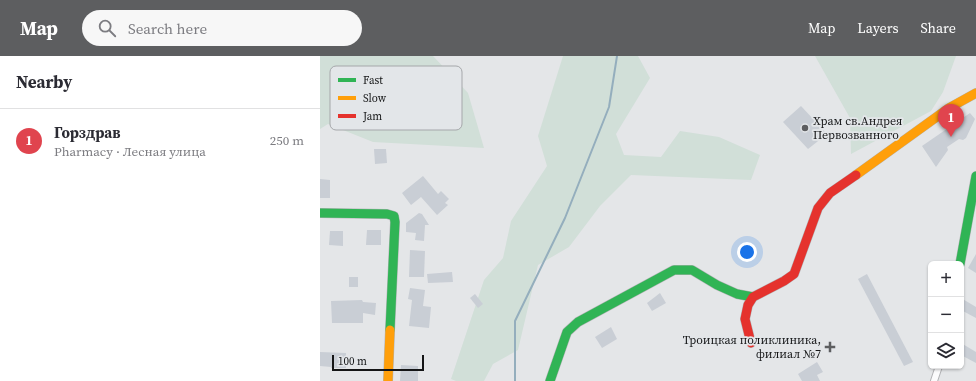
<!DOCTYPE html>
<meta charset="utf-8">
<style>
body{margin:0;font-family:"Source Serif 4",serif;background:#f7f7f7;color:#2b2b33}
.controls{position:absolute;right:12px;bottom:12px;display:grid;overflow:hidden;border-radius:6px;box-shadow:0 1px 3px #0004}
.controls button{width:36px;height:36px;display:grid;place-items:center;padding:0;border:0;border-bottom:1px solid #e1e1e2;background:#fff;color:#2b2b33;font:20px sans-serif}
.scale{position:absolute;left:12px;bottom:10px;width:92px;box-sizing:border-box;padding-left:4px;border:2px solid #141516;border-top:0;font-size:11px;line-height:14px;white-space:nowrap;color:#141516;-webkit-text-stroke:3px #e3e6e9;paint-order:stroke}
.you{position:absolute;left:427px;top:196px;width:14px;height:14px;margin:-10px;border:3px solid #fff;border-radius:50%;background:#1a73e8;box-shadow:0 0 0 6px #1a73e833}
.badge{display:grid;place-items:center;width:26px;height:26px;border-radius:50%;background:#5d5e60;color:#fff;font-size:13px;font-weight:700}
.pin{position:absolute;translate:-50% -33px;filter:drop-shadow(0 1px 2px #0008)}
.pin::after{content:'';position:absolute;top:21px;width:14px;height:12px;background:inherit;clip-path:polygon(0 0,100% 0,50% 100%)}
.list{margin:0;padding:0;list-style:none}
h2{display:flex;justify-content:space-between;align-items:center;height:52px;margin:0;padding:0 16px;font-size:17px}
h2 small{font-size:13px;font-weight:400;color:#7c7c81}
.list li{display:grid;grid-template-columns:26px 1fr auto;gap:12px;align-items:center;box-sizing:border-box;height:64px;padding:0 16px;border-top:1px solid #e1e1e2}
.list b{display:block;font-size:15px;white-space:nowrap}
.list p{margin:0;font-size:13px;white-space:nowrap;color:#7c7c81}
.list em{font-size:13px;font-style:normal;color:#7c7c81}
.icon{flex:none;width:22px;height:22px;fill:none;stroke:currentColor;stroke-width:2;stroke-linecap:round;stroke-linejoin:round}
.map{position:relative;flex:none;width:656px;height:325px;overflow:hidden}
header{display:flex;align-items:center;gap:24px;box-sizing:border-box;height:56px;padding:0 20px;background:#5d5e60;color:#fff}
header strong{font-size:19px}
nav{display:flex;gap:22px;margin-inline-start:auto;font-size:14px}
.search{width:280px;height:36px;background:#f7f7f7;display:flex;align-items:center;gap:10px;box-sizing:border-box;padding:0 14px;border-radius:22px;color:#7c7c81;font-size:15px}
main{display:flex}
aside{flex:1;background:#fff}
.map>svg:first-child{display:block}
.green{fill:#d1dfd8}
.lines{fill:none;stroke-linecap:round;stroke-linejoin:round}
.stream{stroke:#94aebd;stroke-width:2}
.building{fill:#c9ced5}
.street-casing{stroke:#b2b3b5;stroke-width:8}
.fast-casing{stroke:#b2b3b5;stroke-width:10}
.slow-casing{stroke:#b2b3b5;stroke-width:10}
.jam-casing{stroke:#b2b3b5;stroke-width:10}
.street{stroke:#fbfbfc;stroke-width:6}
.fast{stroke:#30b455;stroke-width:9}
.slow{stroke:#ff9f0a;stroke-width:9}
.jam{stroke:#e5322d;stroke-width:9}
.poi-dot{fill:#5d5e60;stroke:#e3e6e9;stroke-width:1.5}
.labels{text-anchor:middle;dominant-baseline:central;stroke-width:3.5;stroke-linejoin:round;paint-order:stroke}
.poi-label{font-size:12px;fill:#141516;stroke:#e3e6e9;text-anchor:start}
.key{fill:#e3e6e9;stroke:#a5a7aa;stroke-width:1}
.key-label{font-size:11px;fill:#141516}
</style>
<header>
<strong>Map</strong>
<div class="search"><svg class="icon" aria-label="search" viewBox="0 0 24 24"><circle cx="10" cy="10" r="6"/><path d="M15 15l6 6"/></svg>Search here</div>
<nav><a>Map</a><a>Layers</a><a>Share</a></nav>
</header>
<main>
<aside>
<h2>Nearby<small></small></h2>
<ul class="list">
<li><span class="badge" style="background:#e0444e">1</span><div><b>Горздрав</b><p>Pharmacy · Лесная улица</p></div><em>250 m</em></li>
</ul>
</aside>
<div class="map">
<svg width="656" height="325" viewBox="0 0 656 325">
<rect width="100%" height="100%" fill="#e4e6e8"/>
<g class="green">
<polygon points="0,0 113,0 148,37 164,92 53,86 8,68 0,73"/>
<polygon points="243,0 318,0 330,22 296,78 304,99 341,101 360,75 399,81 440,99 431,124 311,119 280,150 249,191 218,209 198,294 173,308 164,325 136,325 131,323 164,224 183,202 191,165 227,110 218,80"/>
<polygon points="495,0 636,0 623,36 611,55 531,98 530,62"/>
</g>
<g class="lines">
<polyline class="stream" points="195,325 195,265 245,162 289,51 297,0"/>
</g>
<g class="building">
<polygon points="481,50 507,78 488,93 463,66"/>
<polygon points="650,57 655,63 646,82 643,84 639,83 627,91 628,94 616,111 602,90"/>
<polygon points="54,93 66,93 67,107 55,108"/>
<polygon points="103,120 118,138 121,135 129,143 125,147 128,149 117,159 101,141 91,149 82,137"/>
<polygon points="0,123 10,124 10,142 0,142"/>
<polygon points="99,157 102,158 109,169 105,169 104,185 95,184 96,177 86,176 86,167"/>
<polygon points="47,174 61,174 61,189 46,189"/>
<polygon points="10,175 23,175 23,190 9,189"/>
<polygon points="90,194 105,195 104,221 89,221"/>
<polygon points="656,198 656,217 648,212"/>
<polygon points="132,216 133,226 108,227 107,218"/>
<polygon points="547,218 593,306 584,310 538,223"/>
<rect x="29" y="221" width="9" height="10"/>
<polygon points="90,232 105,234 103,250 111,251 109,272 89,270 92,244 88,243"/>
<polygon points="340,237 346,247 332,255 327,247"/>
<polygon points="155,238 163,248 158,252 150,242"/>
<polygon points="641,242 656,251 656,262 641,254"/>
<polygon points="42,244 43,246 56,247 55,259 43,257 43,267 12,267 11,245"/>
<polygon points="291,271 297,283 282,292 275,281"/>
<polygon points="641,287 656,296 656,307 641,299"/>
<polygon points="0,296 26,297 26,312 11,312 11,311 0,310"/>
<polygon points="497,306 503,316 497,319 500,325 482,325 478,318"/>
<polygon points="81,309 98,310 98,325 80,325"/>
</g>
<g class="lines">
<defs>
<polyline id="street" points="614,325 619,310"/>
<g id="fast">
<polyline points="0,157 67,158 74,160 75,166 70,274"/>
<polyline points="640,208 656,120"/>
<polyline points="230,325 247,276 258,266 354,214 372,214 397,229 417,238 433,241"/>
</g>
<g id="slow">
<polyline points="536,119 629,52 656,37"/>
<polyline points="68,325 70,274"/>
</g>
<polyline id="jam" points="431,287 425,263 428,249 433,241 464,225 474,218 498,152 510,137 536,119"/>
</defs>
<use href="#street" class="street-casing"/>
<use href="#fast" class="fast-casing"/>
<use href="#slow" class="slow-casing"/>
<use href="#jam" class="jam-casing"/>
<use href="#street" class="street"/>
<use href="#fast" class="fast"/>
<use href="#slow" class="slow"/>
<use href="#jam" class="jam"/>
</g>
<g class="poi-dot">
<circle cx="485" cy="72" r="4"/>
<path d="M508 285h4v4h4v4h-4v4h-4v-4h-4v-4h4z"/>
</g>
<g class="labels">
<g class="poi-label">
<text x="493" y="65">Храм св.Андрея<tspan x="493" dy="14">Первозванного</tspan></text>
<text x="501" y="284" text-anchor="end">Троицкая поликлиника,<tspan x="501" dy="14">филиал №7</tspan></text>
</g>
</g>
<rect x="10" y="10" width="132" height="64" rx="6" class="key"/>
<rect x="18" y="22" width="18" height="4" fill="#30b455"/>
<rect x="18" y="40" width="18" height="4" fill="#ff9f0a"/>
<rect x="18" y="58" width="18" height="4" fill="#e5322d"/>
<g class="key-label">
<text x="43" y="28">Fast</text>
<text x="43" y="46">Slow</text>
<text x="43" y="64">Jam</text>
</g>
</svg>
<div class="controls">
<button>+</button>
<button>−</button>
<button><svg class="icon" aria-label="layers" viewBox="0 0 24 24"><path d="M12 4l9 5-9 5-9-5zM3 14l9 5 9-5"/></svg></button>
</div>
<div class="scale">100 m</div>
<div class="you"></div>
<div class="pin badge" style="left:631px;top:81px;background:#e0444e">1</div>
</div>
</main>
